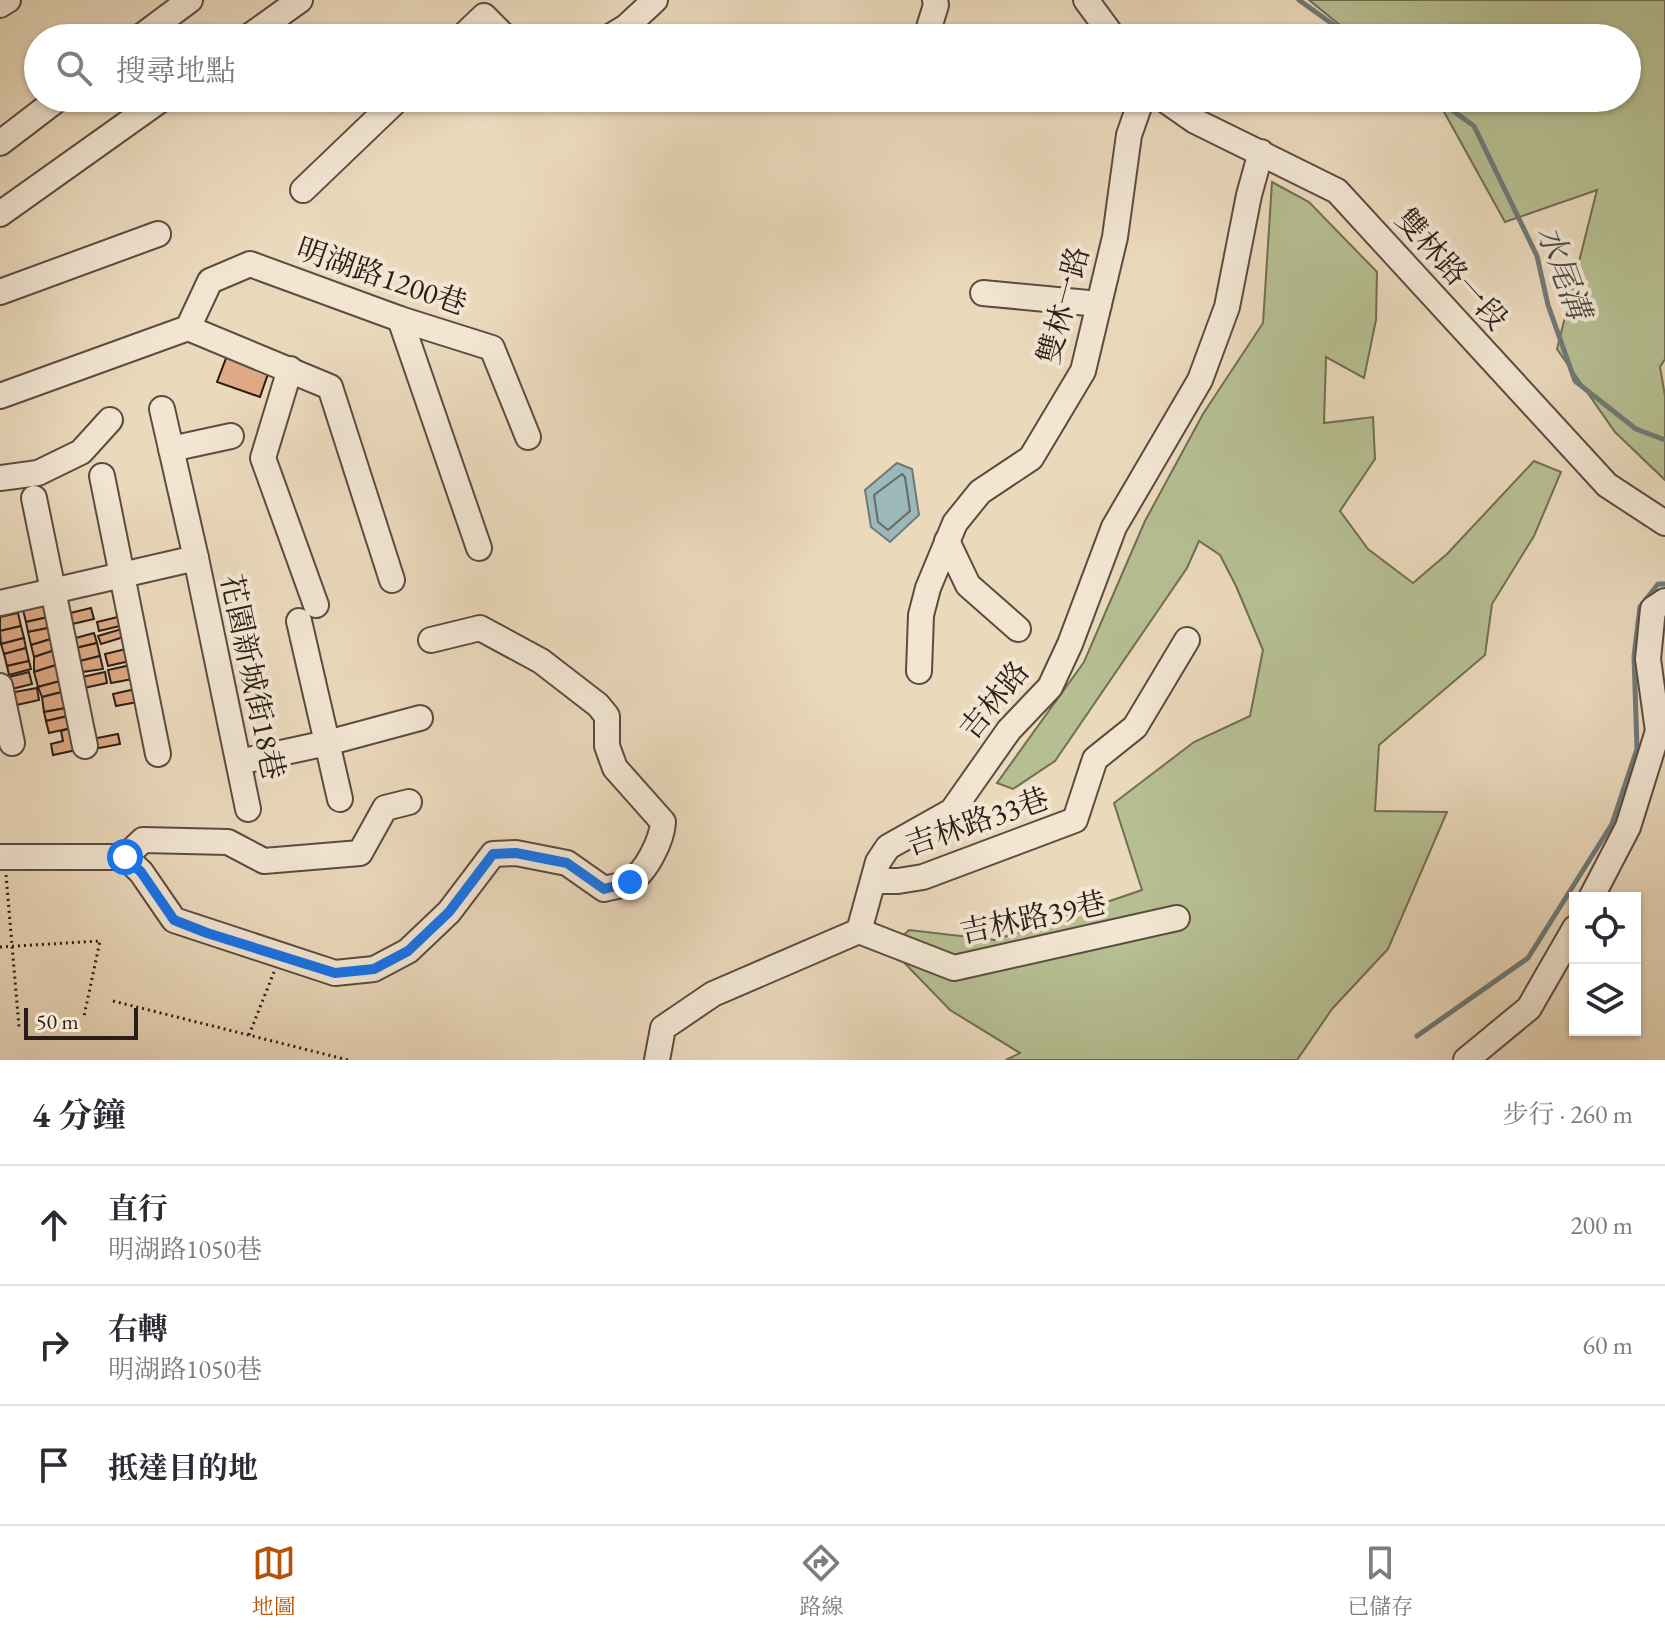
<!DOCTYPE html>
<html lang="zh-TW">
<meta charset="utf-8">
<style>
body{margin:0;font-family:"EB Garamond","Noto Serif TC",serif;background:#f7f7f7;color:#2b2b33}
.controls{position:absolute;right:24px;bottom:24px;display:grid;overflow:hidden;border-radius:0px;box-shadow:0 2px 6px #0004}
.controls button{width:72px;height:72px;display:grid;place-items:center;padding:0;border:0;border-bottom:2px solid #e1e1e2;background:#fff;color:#2b2b33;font:40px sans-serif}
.scale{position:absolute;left:24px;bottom:20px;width:114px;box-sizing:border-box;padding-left:8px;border:4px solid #2b1d16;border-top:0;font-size:22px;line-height:28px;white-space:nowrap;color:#2b1d16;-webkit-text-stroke:6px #f2e6d3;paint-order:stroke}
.stop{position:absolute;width:24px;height:24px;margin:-18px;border:6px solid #1a73e8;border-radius:50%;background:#fff}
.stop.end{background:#1a73e8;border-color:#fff;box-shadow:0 2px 8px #0008}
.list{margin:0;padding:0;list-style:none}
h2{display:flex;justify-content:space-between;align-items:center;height:104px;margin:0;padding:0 32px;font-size:34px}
h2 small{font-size:26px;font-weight:400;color:#7c7c81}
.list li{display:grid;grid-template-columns:52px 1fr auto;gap:24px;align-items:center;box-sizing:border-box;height:120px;padding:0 32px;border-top:2px solid #e1e1e2}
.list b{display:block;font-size:30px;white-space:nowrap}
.list p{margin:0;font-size:26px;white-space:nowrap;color:#7c7c81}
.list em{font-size:26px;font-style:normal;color:#7c7c81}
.icon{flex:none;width:44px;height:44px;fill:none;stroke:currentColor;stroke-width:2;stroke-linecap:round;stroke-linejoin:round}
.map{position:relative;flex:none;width:1665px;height:1060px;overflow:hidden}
.search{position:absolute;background:#fff;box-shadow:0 2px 6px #0004;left:24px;right:24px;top:24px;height:88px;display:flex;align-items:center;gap:20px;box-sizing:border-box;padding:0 28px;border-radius:44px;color:#7c7c81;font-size:30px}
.sheet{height:464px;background:#fff}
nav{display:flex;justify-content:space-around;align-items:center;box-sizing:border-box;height:112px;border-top:2px solid #e1e1e2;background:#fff;font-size:22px;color:#7c7c81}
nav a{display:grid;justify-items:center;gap:4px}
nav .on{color:#b45309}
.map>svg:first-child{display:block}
.green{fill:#b6bf92;stroke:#706e54;stroke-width:2}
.water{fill:#9cb8ba;stroke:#6f7a78;stroke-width:2}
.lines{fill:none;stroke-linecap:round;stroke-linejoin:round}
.shore{stroke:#646a68;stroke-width:2}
.stream{stroke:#6f7a78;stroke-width:5}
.building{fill:#dea984;stroke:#2b1d16;stroke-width:2}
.minor-casing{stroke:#5b4c40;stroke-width:28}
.path{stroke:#2b1d16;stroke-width:3;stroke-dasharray:2 4;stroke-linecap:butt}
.minor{stroke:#f2e6d3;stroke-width:24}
.route{stroke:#1a73e8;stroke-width:10}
.labels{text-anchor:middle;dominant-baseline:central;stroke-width:8;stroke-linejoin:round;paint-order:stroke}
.street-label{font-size:30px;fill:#2b1d16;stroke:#f2e6d3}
.water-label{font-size:32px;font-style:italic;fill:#4d4c47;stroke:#f2e6d3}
</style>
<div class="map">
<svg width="1665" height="1060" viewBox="0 0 1665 1060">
<rect width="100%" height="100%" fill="#ebd9bc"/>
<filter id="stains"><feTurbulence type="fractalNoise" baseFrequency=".0025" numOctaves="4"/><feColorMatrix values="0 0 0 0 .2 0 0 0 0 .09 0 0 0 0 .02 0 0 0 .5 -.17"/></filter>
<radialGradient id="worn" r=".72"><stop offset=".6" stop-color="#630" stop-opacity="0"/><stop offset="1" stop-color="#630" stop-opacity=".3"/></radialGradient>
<g class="green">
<polygon points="1309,0 1665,0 1665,359 1660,367 1665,396 1665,480 1615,432 1557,349 1597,190 1505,222 1443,110 1429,98 1627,98 1627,38 1356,38"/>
<polygon points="1272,182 1309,202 1377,272 1376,320 1364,378 1326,357 1324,423 1373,417 1375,459 1340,511 1368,549 1413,583 1447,554 1534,461 1561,472 1534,536 1492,604 1485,655 1379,745 1375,811 1447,812 1388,949 1332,1009 1297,1060 1006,1060 1020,1053 950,1010 890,948 909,930 995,940 1142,890 1114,803 1194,742 1250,716 1263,650 1236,586 1220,555 1199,541 1187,568 1055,761 1013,789 997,783 1084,662 1145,521 1203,414 1263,323"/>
</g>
<polygon class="water" points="897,463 912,469 919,515 890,542 871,527 865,490"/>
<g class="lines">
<polygon class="shore" points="902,474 905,477 910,511 888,530 878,522 874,495"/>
<g class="stream">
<polyline points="1299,0 1352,38"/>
<polyline points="1435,98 1474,126 1537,256 1548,305 1575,381 1636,429 1665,440"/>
<polyline points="1417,1036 1528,958 1612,824 1637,749 1634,656 1640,607 1658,584 1665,584"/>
</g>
</g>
<g class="building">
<polygon points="228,353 270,368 260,397 217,382"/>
<polygon points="45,605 48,617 26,622 23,610"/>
<polygon points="91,608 94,619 68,625 66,614"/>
<polygon points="18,613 21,626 0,631 0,617"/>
<polygon points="122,616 124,625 99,631 97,622"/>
<polygon points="48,617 48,628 28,632 26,622"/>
<polygon points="21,626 24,638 1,644 0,631"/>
<polygon points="48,628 51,639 31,645 28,632"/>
<polygon points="125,628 127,636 101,644 98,636"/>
<polygon points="94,633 97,643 76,648 68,640"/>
<polygon points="24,638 26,648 4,654 1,644"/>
<polygon points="51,639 55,650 34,657 31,645"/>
<polygon points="97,643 100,656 80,661 76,648"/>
<polygon points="26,648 29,661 7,666 4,654"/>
<polygon points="130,648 134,660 108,666 105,654"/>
<polygon points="55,650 59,664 34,672 34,657"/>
<polygon points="100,656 103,669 82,672 80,661"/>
<polygon points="29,661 31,669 9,675 7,666"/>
<polygon points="59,664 60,681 38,687 34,672"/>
<polygon points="135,664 138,678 111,683 108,670"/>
<polygon points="29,672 32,684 12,689 9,677"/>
<polygon points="105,672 107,683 84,688 82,677"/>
<polygon points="60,681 62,692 42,697 38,687"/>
<polygon points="37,688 39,700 12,706 9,693"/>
<polygon points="140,688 143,701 116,706 113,694"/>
<polygon points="62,692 66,708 44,712 42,697"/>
<polygon points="66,708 68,716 46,721 44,712"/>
<polygon points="68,716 71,728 49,733 46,721"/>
<polygon points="71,728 81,749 53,755 51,744 63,741 61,731"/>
<polygon points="118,734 120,744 94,749 92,739"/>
</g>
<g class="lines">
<defs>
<g id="minor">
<polyline points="1086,0 1114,38"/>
<polyline points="0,5 8,0"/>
<polyline points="927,34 936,5 935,0"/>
<polyline points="139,38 190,0"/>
<polyline points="247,38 300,0"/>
<polyline points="461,38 484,16 506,38"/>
<polyline points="608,38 626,27 655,0"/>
<polyline points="1162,98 1195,121 1337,191 1607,485 1665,523"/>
<polyline points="0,143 59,98"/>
<polyline points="303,190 399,98"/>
<polyline points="0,214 163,98"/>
<polyline points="0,292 158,234"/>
<polyline points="983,293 1099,304"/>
<polyline points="400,319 479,548"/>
<polyline points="188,328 330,387 392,580"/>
<polyline points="290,369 263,458 316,605"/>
<polyline points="0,396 188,328 210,281 250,264 400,319 492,348 528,437"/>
<polyline points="162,409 196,558 248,809"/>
<polyline points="171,449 231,436"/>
<polyline points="102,476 158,754"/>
<polyline points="0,478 38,473 81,452 110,420"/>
<polyline points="34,498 85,746"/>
<polyline points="947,541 968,585 1018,629"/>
<polyline points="0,603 196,558"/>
<polyline points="299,621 340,799"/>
<polyline points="919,671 921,615 928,588 955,523 980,492 1031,458 1083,371 1115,237 1129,135 1142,98"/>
<polyline points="0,686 12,743"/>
<polyline points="239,762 327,743 420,718"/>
<path d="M0 857H125L141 872 174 920 335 973 374 969 408 951 449 912 493 854 516 853 567 863 604 889C611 887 622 886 629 882 646 873 662 840 663 822L615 768 607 746V716L598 705 541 661 480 628 431 640"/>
<polyline points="125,857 143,840 228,842 264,861 360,853 385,808 409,802"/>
<polyline points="874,881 898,881 923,877 1075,820 1095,759 1135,727 1187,640"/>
<polyline points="1591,898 1628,827 1658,731 1648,659 1653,609 1665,601"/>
<polyline points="859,931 954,968 1177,918"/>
<polyline points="657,1060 663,1028 713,994 859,931 878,862 888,847 952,811 1009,730 1050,687 1070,644 1114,527 1200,380 1227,307 1249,195 1261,152"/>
<polyline points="1466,1060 1529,1008 1575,928"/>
</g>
</defs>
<use href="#minor" class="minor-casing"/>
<g class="path">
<polyline points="6,875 19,1027"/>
<polyline points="0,947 100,941 84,1016"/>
<polyline points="113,1001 348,1060"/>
<polyline points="249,1035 274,972"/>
</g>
<use href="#minor" class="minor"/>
</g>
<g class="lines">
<polyline class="route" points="125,857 141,872 174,920 207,933 335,973 374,969 408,951 449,912 493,854 516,853 567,863 604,889 630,882"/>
</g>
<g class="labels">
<g class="street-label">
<text transform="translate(1452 269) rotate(48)">雙林路一段</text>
<text transform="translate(382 276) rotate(19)">明湖路1200巷</text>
<text transform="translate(1063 305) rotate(-75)">雙林一路</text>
<text transform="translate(253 677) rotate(78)">花園新城街18巷</text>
<text transform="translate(994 700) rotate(-51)">吉林路</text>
<text transform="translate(977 821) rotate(-19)">吉林路33巷</text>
<text transform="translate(1033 917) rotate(-12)">吉林路39巷</text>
</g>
<g class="water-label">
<text transform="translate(1564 272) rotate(70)">水尾溝</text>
</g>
</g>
<rect width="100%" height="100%" filter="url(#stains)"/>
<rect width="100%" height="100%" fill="url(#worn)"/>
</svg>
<div class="controls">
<button><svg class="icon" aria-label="locate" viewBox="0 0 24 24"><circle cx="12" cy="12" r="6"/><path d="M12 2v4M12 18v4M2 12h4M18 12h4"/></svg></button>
<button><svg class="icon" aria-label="layers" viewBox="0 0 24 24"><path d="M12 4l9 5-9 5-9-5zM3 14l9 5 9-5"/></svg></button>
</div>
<div class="scale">50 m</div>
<div class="stop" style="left:125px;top:857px"></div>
<div class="stop end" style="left:630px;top:882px"></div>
<div class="search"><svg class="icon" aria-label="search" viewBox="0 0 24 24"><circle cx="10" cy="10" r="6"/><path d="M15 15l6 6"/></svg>搜尋地點</div>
</div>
<section class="sheet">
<h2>4 分鐘<small>步行 · 260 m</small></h2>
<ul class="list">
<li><svg class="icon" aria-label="ahead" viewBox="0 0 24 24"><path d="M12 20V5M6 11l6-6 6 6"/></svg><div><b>直行</b><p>明湖路1050巷</p></div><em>200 m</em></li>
<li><svg class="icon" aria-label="right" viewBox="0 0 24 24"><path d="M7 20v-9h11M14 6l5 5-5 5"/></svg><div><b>右轉</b><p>明湖路1050巷</p></div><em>60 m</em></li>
<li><svg class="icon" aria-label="arrive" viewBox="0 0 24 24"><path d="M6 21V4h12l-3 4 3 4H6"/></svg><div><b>抵達目的地</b></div></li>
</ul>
</section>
<nav>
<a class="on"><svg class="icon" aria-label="map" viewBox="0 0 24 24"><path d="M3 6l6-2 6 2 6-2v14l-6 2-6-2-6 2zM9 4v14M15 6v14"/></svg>地圖</a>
<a><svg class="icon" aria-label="directions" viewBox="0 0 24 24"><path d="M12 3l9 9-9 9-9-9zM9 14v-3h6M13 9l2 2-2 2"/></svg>路線</a>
<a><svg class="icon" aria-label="saved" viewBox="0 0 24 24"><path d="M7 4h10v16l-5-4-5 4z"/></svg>已儲存</a>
</nav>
